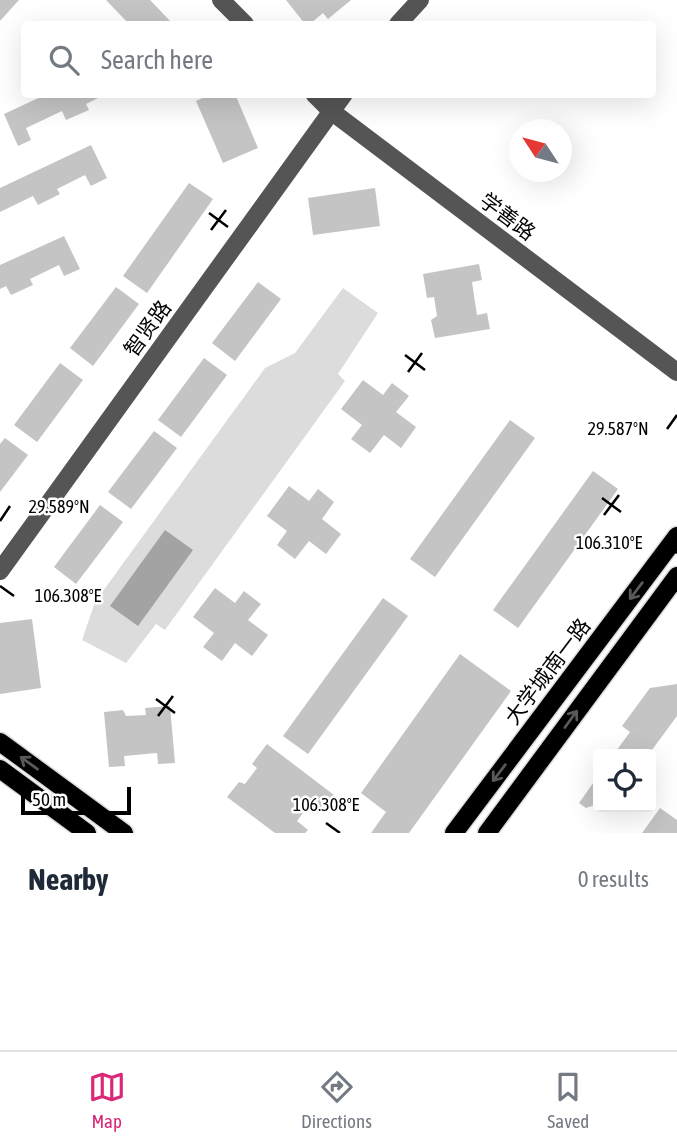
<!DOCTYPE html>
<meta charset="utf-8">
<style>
body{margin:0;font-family:"Asap Condensed","Noto Sans SC",sans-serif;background:#f6f6f7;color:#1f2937}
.controls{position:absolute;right:21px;bottom:21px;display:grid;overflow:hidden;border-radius:7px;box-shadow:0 7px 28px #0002}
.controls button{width:63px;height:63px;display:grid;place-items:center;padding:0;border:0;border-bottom:2px solid #e0e1e3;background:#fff;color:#1f2937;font:35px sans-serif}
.compass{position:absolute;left:509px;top:119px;width:63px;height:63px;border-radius:50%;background:#fff;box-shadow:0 7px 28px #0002;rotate:306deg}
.scale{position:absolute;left:21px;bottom:18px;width:110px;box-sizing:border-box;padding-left:7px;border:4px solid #000;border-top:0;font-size:19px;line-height:24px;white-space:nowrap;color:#000;-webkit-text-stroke:5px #fff;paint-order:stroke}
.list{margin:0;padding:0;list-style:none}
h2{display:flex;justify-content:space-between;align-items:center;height:91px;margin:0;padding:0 28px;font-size:30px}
h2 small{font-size:23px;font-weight:400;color:#747a83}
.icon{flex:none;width:38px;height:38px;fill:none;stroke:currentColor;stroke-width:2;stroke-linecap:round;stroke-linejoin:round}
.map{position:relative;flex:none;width:677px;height:833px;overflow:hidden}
.search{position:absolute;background:#fff;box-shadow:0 7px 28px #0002;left:21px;right:21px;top:21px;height:77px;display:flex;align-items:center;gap:18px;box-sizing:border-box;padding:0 24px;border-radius:7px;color:#747a83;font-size:26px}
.sheet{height:217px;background:#fff}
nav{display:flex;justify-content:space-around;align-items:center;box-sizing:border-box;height:98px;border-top:2px solid #e0e1e3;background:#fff;font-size:19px;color:#747a83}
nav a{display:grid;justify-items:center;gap:4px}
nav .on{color:#db2777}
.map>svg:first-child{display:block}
.green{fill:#dcdcdc}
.water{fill:#a3a3a3}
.building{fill:#c4c4c4}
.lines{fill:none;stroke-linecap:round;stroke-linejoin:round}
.major-casing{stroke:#dbdbdb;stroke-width:21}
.minor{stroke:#555;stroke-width:18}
.major{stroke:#000;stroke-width:18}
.oneway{stroke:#595959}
.ticks{fill:none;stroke:#000;stroke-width:2.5}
.labels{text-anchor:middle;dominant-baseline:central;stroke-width:5;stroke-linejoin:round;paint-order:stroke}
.street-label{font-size:21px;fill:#000;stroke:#fff}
.ticks-label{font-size:18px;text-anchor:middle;fill:#000;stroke:#fff;stroke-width:5;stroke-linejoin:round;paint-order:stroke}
</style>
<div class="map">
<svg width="677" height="833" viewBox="0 0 677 833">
<rect width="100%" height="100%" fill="#fff"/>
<polygon class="green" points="343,288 378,313 338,374 345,381 165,630 156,624 126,663 82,640 95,602 265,368 295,353"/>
<polygon class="water" points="165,530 193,550 138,626 110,606"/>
<g class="building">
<polygon points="0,0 19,0 0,21"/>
<polygon points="106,0 150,0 173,24 129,24"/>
<polygon points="286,0 351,0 328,19 323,13 310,24 305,24"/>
<polygon points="47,94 106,94 86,104 89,110 66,120 62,111 26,128 31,140 18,146 4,114"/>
<polygon points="211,94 235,94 258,148 223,163 196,101"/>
<polygon points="91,145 107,178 91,186 85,175 57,189 60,194 38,205 33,196 0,212 0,188"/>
<polygon points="189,183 213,199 147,293 123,276"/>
<polygon points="375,188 380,226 313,235 308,198"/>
<polygon points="64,236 80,269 64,276 59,265 30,279 33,285 11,295 6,286 0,289 0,265"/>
<polygon points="479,264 482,280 472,282 477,315 487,313 490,329 435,338 431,320 437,316 434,297 427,298 423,274"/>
<polygon points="258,282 281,299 235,361 212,343"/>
<polygon points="116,287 139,304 93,366 70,348"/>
<polygon points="204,358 227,375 181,437 158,420"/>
<polygon points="60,363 83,380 37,442 14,425"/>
<polygon points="363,380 383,395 392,383 409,396 396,412 416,427 401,448 384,435 370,453 351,439 362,425 341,409"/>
<polygon points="510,420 535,438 435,577 410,559"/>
<polygon points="154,431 177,448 131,509 108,492"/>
<polygon points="5,438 28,455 0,492 0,444"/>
<polygon points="593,471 618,489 518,628 493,610"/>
<polygon points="289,486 309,501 318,489 334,502 322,519 341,534 326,554 309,541 295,559 277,545 287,531 267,516"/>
<polygon points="100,505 123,522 76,584 54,567"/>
<polygon points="215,588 235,603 244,591 261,604 248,620 268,635 252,656 235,643 222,661 203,647 214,633 193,617"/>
<polygon points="383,598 408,616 308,754 283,736"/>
<polygon points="32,619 41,688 0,694 0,623"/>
<polygon points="460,654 511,691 409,833 371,833 386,812 361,793"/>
<polygon points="677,684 677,716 649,754 614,754 630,732 622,726 650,688"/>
<polygon points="170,706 175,763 158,764 157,753 124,756 125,766 109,767 104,712 123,710 126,716 146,715 145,708"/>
<polygon points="267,744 334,795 322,811 311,802 297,821 308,830 305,833 275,833 227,797 239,782 245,784 257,768 252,764"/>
<polygon points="598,776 598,804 586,808 579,803"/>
<polygon points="660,808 677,820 677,833 642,833"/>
</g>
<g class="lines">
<defs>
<g id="major">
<polyline points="0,742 124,833"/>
<polyline points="0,769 87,833"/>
<polyline points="454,833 677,536"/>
<polyline points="487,833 677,576"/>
</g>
</defs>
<use href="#major" class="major-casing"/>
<g class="minor">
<polyline points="221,0 245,24"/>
<polyline points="398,24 420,0"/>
<polyline points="314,94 331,111 677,372"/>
<polyline points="0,571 344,94"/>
</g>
<use href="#major" class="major"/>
</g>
<defs><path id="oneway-shaft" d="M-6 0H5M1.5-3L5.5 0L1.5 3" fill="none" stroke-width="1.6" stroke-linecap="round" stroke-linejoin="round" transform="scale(1.75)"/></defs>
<g class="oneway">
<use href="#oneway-shaft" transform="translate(636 591) rotate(127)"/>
<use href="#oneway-shaft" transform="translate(571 719) rotate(-54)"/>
<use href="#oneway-shaft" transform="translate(29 763) rotate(-144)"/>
<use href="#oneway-shaft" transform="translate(499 773) rotate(127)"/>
</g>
<path class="ticks" d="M209 213 228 227M211 230 226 210M405 355 425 370M408 372 422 353M667 429 677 415M602 498 621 512M604 515 619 495M0 521 10 506M663 543 677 553M0 586 14 596M156 699 175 713M158 716 173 696M326 823 340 833"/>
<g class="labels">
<g class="street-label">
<text transform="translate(508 216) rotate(37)">学善路</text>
<text transform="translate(147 328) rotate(-54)">智贤路</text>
<text transform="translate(547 671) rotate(-53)">大学城南一路</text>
</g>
</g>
<g class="ticks-label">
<text x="618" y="435">29.587°N</text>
<text x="59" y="513">29.589°N</text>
<text x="609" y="549">106.310°E</text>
<text x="68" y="602">106.308°E</text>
<text x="326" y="811">106.308°E</text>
</g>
</svg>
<div class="controls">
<button><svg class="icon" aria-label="locate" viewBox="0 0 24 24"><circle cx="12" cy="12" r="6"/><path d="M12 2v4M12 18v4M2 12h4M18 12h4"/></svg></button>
</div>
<svg class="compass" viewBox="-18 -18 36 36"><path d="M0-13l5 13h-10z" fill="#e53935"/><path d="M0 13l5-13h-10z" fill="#747a83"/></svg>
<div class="scale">50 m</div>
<div class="search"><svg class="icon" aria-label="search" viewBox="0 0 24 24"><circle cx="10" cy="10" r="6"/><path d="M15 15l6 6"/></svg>Search here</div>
</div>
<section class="sheet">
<h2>Nearby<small>0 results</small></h2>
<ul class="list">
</ul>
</section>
<nav>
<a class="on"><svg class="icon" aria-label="map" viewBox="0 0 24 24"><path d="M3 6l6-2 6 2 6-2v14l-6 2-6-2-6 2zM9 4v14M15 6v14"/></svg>Map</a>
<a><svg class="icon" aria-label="directions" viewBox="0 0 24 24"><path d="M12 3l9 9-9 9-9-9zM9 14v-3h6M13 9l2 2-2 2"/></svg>Directions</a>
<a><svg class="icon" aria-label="saved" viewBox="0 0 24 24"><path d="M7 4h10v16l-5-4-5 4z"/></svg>Saved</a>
</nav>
